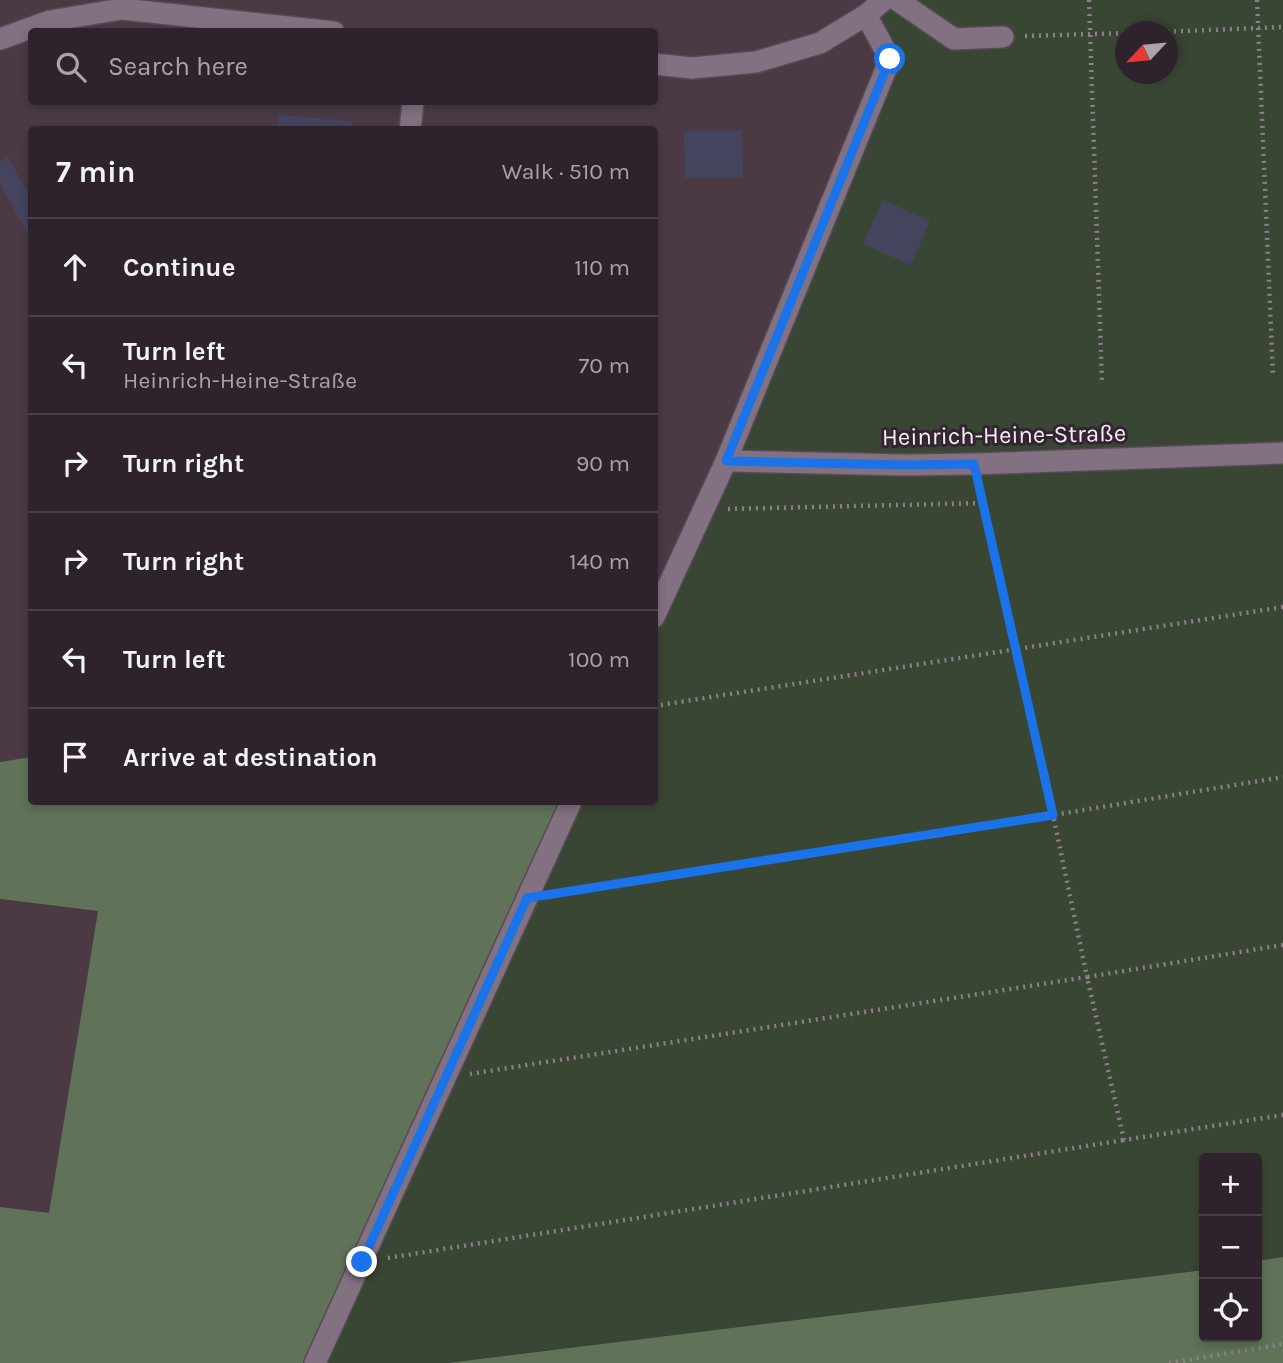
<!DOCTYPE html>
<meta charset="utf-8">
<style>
body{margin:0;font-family:Karla,sans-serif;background:#3a2f39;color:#f1f3f6}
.controls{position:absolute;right:21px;bottom:21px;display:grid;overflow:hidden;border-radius:7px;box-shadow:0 4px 10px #0003}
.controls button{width:63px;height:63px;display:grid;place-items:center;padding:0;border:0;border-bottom:2px solid #493f49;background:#2e222d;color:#f1f3f6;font:35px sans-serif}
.compass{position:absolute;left:1115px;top:21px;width:63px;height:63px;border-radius:50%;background:#2e222d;box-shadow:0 4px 10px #0003;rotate:244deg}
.stop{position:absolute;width:21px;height:21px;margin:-16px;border:5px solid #1a73e8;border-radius:50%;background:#fff}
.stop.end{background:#1a73e8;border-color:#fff;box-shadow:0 2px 7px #0008}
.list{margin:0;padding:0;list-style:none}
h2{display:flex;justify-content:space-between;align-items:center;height:91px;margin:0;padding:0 28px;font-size:30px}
h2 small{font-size:23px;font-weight:400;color:#a7a4aa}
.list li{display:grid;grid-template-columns:46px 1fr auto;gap:21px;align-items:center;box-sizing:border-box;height:98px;padding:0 28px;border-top:2px solid #493f49}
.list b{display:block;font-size:26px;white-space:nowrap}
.list p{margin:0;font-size:23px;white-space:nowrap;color:#a7a4aa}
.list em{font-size:23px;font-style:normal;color:#a7a4aa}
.icon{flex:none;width:38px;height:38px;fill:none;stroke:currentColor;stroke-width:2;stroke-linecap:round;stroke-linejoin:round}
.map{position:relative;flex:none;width:1283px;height:1363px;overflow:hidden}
.search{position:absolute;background:#2e222d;box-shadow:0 4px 10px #0003;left:28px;top:28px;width:630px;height:77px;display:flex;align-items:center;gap:18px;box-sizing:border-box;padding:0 24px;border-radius:7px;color:#a7a4aa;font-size:26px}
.panel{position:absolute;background:#2e222d;box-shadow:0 4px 10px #0003;left:28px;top:126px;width:630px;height:679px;border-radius:7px}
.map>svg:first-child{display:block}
.industrial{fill:#4b3a44;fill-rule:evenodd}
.green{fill:#3a4634;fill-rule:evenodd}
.forest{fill:#607358}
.building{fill:#45445f}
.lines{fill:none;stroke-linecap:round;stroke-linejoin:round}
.minor-casing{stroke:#574a56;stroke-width:24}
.path{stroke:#8d7f8b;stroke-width:4.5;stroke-dasharray:2 5;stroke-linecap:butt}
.minor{stroke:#827181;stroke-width:21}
.route{stroke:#1a73e8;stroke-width:9}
.labels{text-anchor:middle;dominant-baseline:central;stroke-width:6;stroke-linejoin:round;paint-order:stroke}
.street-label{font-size:24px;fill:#f9eef7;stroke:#332432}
</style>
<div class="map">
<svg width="1283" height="1363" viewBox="0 0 1283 1363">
<rect width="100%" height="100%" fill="#3e2e3c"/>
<g class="industrial">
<path d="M0 0H884L890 59 655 616 654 130H32V757L0 762ZM32 32H654V102H32Z"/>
<polygon points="0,899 98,911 49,1214 0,1207"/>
</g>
<path class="green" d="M884 0H1283V1257L1257 1261V1158H1204V1270L445 1363H315L571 802H654L655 617 890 59 866 15ZM1126 32H1168V74H1126Z"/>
<g class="forest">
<polygon points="31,757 32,802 571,802 315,1363 0,1363 0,1207 49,1213 98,911 0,899 0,762"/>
<polygon points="1283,1257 1283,1363 447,1363 1204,1270 1204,1337 1257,1337 1257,1261"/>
</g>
<g class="building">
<polygon points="279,115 352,121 351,130 277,130"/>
<polygon points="684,131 742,131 743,178 685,178"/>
<polygon points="8,157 32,201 32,238 30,239 0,183 0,162"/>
<polygon points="883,200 930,221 911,265 863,244"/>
</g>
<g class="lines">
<defs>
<g id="minor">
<polyline points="897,0 954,39 1003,37"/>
<polyline points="0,39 50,21 122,9 334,32"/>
<polyline points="654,64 692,68 756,62 820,43 866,15 884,0"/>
<polyline points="410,130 413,102"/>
<polyline points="726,461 904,465 974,464 1283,453"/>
<polyline points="654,617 726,461 890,59 866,15"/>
<polyline points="315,1363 571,802"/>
</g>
</defs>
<use href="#minor" class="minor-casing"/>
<g class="path">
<polyline points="1089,0 1102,384"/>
<polyline points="1257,0 1273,376"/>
<polyline points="1160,32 1283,27"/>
<polyline points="1025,36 1126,33"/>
<polyline points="728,509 982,503"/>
<polyline points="1283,607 1017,649 1053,815 1283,777"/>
<polyline points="654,706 1017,649 979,486"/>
<polyline points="1283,945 1087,977 1124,1140 1283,1115"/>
<polyline points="470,1074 1087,977 1053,815 552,894"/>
<polyline points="388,1258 1124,1140"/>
<polyline points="1169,1363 1283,1344"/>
</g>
<use href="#minor" class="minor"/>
</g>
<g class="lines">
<polyline class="route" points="362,1262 527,898 1053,815 974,464 904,465 726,461 890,59"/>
</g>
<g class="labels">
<g class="street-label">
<text transform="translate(1004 435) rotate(-1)">Heinrich-Heine-Straße</text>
</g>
</g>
</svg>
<div class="controls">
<button>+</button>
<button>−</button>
<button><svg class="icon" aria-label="locate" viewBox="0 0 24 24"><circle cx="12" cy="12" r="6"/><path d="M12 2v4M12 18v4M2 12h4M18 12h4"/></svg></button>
</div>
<svg class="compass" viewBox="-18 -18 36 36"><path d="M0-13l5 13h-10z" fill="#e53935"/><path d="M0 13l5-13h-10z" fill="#a7a4aa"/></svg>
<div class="stop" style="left:890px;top:59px"></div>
<div class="stop end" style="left:362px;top:1262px"></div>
<div class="search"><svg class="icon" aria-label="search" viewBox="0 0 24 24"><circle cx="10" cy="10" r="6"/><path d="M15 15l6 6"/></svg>Search here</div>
<section class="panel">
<h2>7 min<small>Walk · 510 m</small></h2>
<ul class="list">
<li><svg class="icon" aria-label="ahead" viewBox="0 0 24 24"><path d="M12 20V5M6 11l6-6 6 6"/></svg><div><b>Continue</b></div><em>110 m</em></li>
<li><svg class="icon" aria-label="left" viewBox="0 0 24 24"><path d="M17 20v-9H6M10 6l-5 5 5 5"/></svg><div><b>Turn left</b><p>Heinrich-Heine-Straße</p></div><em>70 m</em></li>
<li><svg class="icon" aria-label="right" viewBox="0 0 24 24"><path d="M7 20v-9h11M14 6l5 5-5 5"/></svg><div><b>Turn right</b></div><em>90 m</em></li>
<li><svg class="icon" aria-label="right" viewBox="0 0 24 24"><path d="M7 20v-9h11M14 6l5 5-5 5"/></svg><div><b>Turn right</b></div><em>140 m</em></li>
<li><svg class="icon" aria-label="left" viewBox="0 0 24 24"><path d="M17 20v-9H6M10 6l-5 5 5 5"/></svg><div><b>Turn left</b></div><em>100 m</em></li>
<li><svg class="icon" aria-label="arrive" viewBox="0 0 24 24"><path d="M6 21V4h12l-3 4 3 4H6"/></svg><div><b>Arrive at destination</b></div></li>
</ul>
</section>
</div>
